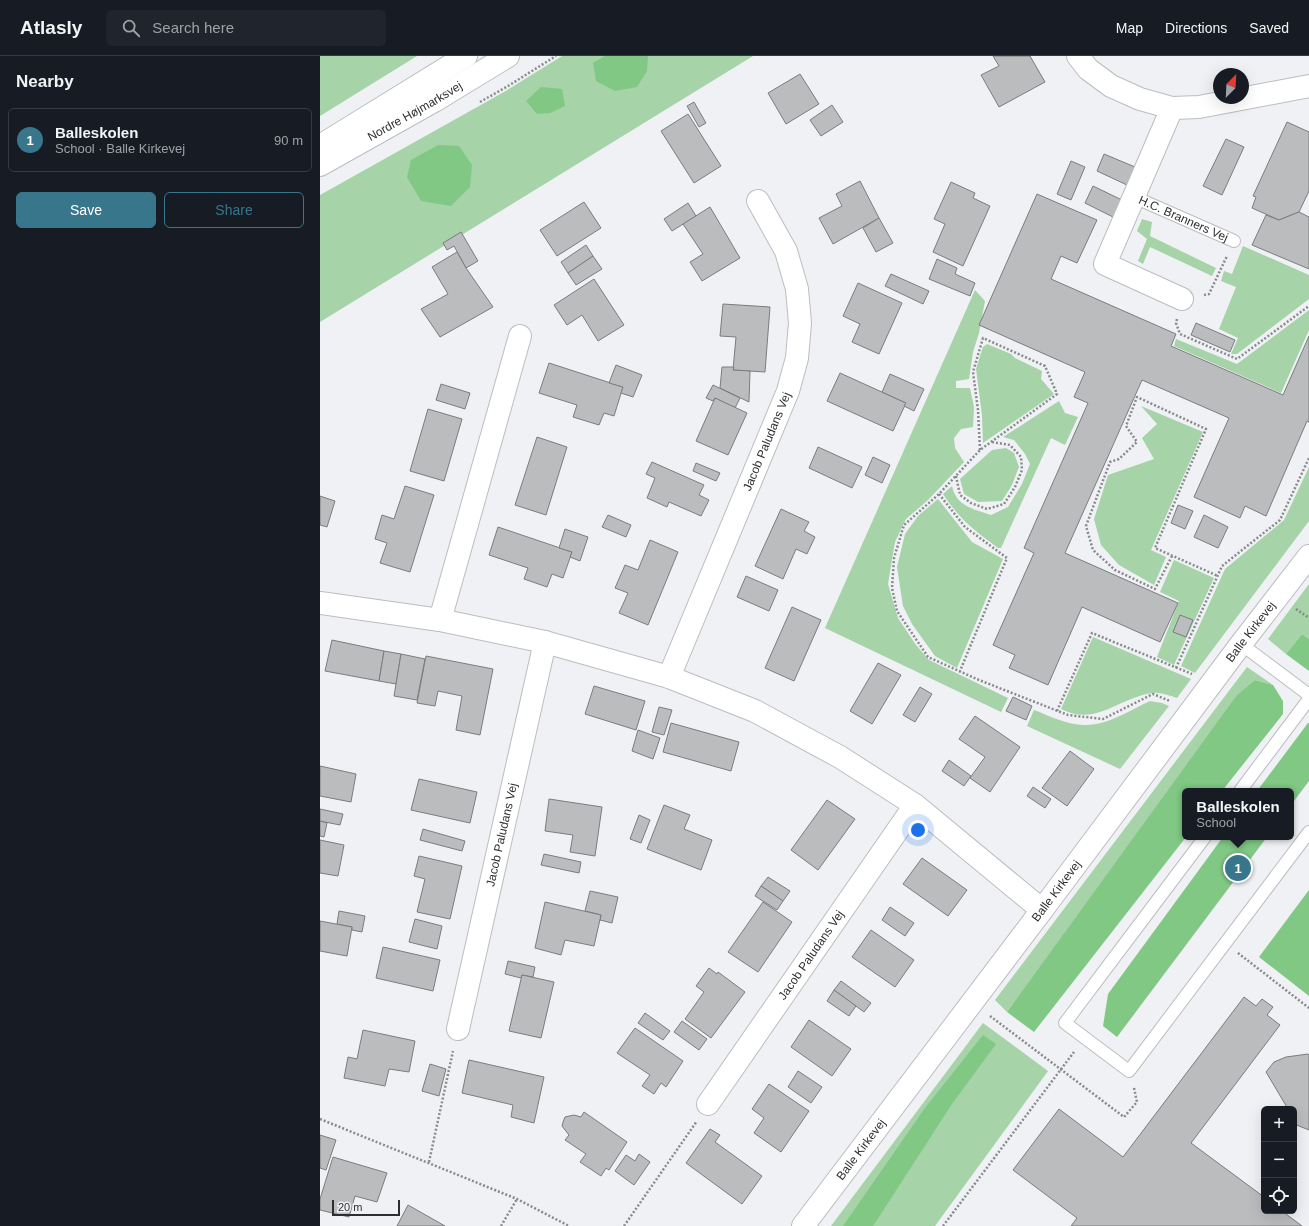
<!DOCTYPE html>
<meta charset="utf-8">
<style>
body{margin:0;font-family:Arial,sans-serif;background:#20242c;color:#f1f3f6}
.controls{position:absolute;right:12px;bottom:12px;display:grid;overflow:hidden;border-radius:6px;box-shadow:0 4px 16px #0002}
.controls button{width:36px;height:36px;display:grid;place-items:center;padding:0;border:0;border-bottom:1px solid #363941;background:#171b24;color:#f1f3f6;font:20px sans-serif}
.compass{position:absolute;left:893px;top:12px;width:36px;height:36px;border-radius:50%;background:#171b24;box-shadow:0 4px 16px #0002;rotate:24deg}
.scale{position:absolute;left:12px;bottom:10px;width:68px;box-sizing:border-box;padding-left:4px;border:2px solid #2e2e30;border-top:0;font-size:11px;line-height:14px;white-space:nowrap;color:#2e2e30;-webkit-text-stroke:3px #eff1f4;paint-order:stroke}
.you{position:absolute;left:598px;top:774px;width:14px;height:14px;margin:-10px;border:3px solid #fff;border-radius:50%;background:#1a73e8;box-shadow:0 0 0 6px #1a73e833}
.badge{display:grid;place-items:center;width:26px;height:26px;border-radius:50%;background:#37768b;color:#fff;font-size:13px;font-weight:700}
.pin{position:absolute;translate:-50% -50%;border:2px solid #fff;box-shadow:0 1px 4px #0006}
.popup{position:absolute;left:862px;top:732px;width:112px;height:52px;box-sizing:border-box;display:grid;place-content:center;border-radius:6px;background:#171b24;filter:drop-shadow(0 1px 3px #0005);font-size:13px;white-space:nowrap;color:#9ea1a6}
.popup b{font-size:15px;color:#f1f3f6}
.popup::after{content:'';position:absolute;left:50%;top:100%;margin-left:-8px;border:8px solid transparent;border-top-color:#171b24}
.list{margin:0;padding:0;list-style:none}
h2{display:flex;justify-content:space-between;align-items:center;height:52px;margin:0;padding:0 16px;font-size:17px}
h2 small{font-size:13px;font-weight:400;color:#9ea1a6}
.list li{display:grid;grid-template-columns:26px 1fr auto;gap:12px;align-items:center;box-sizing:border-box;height:64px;margin:0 8px 8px;padding:0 8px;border:1px solid #363941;border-radius:6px}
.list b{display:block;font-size:15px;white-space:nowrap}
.list p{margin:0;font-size:13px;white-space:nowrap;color:#9ea1a6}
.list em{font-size:13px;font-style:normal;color:#9ea1a6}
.actions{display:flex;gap:8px;padding:12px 16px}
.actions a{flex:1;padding:9px 0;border:1px solid #37768b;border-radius:6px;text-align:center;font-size:14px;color:#37768b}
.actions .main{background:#37768b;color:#fff}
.icon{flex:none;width:22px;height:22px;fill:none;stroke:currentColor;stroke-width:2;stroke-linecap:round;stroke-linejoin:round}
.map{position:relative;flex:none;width:989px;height:1170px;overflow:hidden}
header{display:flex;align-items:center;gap:24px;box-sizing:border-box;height:56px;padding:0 20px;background:#171b24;border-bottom:1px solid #363941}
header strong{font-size:19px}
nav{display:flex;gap:22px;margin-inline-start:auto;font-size:14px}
.search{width:280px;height:36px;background:#20242c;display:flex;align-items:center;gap:10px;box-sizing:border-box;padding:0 14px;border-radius:6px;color:#9ea1a6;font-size:15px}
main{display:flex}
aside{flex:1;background:#171b24}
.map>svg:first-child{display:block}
.green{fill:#a6d3a8}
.forest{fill:#80c884}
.building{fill:#babcbe;stroke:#7b7c7f}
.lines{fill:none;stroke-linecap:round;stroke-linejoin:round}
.service-casing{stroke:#bbbdbf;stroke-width:14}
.minor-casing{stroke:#bbbdbf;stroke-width:24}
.tertiary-casing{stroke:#bbbdbf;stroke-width:24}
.path{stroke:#898a8d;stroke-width:2.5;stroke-dasharray:2 2;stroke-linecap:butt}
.service{stroke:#fff;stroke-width:12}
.minor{stroke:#fff;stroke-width:22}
.tertiary{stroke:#fff;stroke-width:22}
.labels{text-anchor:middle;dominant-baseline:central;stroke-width:3;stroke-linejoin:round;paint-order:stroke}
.street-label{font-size:12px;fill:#2e2e30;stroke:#eff1f4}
</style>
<header>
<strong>Atlasly</strong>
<div class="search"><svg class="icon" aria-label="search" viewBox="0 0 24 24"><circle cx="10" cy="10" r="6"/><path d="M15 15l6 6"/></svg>Search here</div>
<nav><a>Map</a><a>Directions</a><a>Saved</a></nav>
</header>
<main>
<aside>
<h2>Nearby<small></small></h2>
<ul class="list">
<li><span class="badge">1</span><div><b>Balleskolen</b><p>School · Balle Kirkevej</p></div><em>90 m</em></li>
</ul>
<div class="actions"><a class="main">Save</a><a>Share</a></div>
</aside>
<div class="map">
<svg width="989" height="1170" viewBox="0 0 989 1170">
<rect width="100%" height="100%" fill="#eff1f4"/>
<g class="green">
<polygon points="0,0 97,0 0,60"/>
<polygon points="242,0 433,0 0,266 0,139 184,36"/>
<polygon points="822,163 832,166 830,180 896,212 892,220 830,191 823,208 818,205 827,183 817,175"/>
<polygon points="923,190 989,219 989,243 917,298 911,298 918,282 899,273 916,231 901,225 904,215 912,218"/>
<polygon points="655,234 665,245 659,277 653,296 649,323 636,325 636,332 650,332 654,351 653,371 641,373 634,382 635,392 644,406 608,444 586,463 575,486 568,528 578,562 596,589 609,604 688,642 681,656 505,572"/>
<polygon points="989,254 989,274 961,337 854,290 856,283 917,308"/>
<polygon points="667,288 691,298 695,302 722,315 721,323 734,338 663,387 662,359 656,313 663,291"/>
<path d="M739 345 745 357 758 361 745 389 731 382 681 492H678C655 475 639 463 623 438L632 430C636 450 653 453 671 459L688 451 702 428 710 408 705 398 694 384 683 381Z"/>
<polygon points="821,350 883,376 831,494 846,501 834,529 799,509 781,489 774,463 788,419 834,403 822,382 837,368"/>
<polygon points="686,392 694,397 699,411 692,429 682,445 658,446 644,438 640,423 672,394"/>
<polygon points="989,411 989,465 875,617 861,610 905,513 964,464"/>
<polygon points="618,443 652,486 683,503 637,612 615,600 592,568 583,550 577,511 585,478 598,460"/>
<polygon points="854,504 894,522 854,609 837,601 859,545 840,536"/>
<polygon points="989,528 989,583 982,578 966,598 948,583"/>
<path d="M773 581 871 623 857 642C850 640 840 636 833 637 799 641 777 671 741 653Z"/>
<polygon points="927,611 953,629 935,624 918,639 687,956 675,944"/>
<path d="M830 645 842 647 849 650 800 713 707 670 714 654C730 660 747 669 764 669 787 670 810 654 830 645Z"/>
<polygon points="663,967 728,1015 615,1170 511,1170"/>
</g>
<g class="forest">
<polygon points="285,0 328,0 327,15 317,31 295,35 276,25 273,7"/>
<polygon points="221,31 242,33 245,50 230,57 217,58 206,45"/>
<polygon points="118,89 139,90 152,109 150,131 131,150 101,145 87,121 91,104"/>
<polygon points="982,578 989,583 989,615 966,598"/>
<polygon points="935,624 953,629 963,645 963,658 902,735 865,735 865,781 866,781 714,976 687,956 917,639"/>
<polygon points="988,667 989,667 989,725 971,749 971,735 937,735"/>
<polygon points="903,781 947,781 797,981 783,970 788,938"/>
<polygon points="989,834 989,940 939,901"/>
<polygon points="663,979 676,988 632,1048 553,1170 523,1170 605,1052"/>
</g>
<g class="building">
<polygon points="673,0 710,0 725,26 679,51 661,19 679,10"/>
<polygon points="480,18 499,48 466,68 448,37"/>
<polygon points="374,46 386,67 379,71 367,50"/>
<polygon points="512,49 523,66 501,80 490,64"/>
<polygon points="368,58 401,110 374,127 341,75"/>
<polygon points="967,66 989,76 989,135 979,156 959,164 932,152 936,141 933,140"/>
<polygon points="906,83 924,91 902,139 883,130"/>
<polygon points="784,98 815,111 807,129 777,115"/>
<polygon points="751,105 765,111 751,144 737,138"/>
<polygon points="540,125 559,162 513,188 499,162 522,150 516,138"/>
<polygon points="631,126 655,137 653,142 670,150 643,210 613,196 625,168 614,163"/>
<polygon points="773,130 802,144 793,161 765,147"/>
<polygon points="717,138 777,164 757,207 741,200 731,223 856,278 851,290 963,339 989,280 989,366 987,365 946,460 925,450 920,462 874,441 909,362 822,324 745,497 858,547 840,586 762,551 728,629 689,612 695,599 673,589 714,497 704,492 768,347 754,341 765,316 659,269"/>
<polygon points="264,146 281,172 237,200 220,174"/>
<polygon points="368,147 376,160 352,175 344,163"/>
<polygon points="390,151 420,202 382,225 370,206 383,198 363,168"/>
<polygon points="979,156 989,161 989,213 932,189 946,159 959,164"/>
<polygon points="559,162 573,187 556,196 543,172"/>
<polygon points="141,176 158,205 146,212 134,190 127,194 123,187"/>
<polygon points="266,189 273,200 248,217 241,206"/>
<polygon points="137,196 146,212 173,251 120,281 101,253 128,238 112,211"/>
<polygon points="273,200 282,213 256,229 248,217"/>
<polygon points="617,203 637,212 635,218 655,227 650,240 609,223"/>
<polygon points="571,218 609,235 603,248 565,230"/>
<polygon points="274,223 304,269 278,285 262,259 247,269 234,249"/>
<polygon points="538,227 582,247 559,298 532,286 540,268 523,260"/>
<polygon points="403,248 450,251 445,316 413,314 416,281 400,280"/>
<polygon points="876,267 915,284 910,296 871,279"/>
<polygon points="229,307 303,331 294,360 284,357 279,369 253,361 257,349 219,337"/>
<polygon points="296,309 322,319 313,341 301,337 303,331 289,327"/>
<polygon points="402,311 414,311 413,314 430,315 429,346 400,332"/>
<polygon points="520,317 586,347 573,375 507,345"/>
<polygon points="570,318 604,333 594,355 584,350 586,347 562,336"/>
<polygon points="121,328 150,337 145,353 116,344"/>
<polygon points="393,329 420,342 415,352 395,342 393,345 386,342"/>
<polygon points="395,342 427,357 408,399 376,385"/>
<polygon points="108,353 142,363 124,425 90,415"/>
<polygon points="217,381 247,391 226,459 195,449"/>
<polygon points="498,391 542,411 532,432 489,412"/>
<polygon points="553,401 570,409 562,427 545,419"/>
<polygon points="332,406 384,429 379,439 389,444 381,460 349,446 347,451 327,442 335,422 326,418"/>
<polygon points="376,407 400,417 396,425 373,415"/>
<polygon points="85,430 114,439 90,516 60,507 67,487 55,483 62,459 74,463"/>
<polygon points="0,440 15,445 7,471 0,469"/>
<polygon points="858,449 873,455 865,473 851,467"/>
<polygon points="461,453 489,466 484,475 495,481 487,498 476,493 463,523 435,510"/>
<polygon points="288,459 311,469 306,481 282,471"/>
<polygon points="884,459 908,471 898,492 874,481"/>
<polygon points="178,471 252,496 243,522 232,518 227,531 204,523 208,512 169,499"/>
<polygon points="245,473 268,481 260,505 250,501 252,496 239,492"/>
<polygon points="330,484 358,496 328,569 299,557 308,537 295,532 305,509 318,514"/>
<polygon points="426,520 458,534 449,555 417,541"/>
<polygon points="472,551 501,564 474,625 445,612"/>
<polygon points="860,559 873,564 866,581 853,576"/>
<polygon points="12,584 64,595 59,625 5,615"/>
<polygon points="64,595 81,598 76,628 59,625"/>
<polygon points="81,598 105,603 97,644 74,640"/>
<polygon points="106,600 173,613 160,679 136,674 142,640 118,635 115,650 97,647"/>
<polygon points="558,607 581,619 552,668 530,655"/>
<polygon points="274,630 325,645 316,674 265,658"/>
<polygon points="600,631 612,638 595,666 583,659"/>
<polygon points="693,641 712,650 706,664 686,655"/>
<polygon points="339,651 352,654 344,679 332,676"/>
<polygon points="655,660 700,691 670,736 650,722 665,701 639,683"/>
<polygon points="351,667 419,686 411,715 343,696"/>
<polygon points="318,674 340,682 333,703 312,695"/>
<polygon points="750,695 774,713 747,750 722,732"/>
<polygon points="629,704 651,720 644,730 622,715"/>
<polygon points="0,710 36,718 31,746 0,740"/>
<polygon points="99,723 157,736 150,767 91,754"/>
<polygon points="713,731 731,743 725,752 707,740"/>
<polygon points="229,743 282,751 275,800 250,796 253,779 225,775"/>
<polygon points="507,744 535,763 498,814 471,794"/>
<polygon points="344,749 370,759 364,773 392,784 381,814 327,793"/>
<polygon points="0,753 23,758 20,769 0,765"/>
<polygon points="319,759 330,764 321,787 310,783"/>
<polygon points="0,765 7,767 4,781 0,780"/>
<polygon points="103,773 145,785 142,795 100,784"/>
<polygon points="0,784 24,789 18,820 0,817"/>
<polygon points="224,798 261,806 259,817 221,809"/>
<polygon points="99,800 142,810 130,863 97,856 105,823 94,820"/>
<polygon points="602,802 647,834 628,860 583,828"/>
<polygon points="448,821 470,835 463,845 441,830"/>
<polygon points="441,830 463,845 457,854 435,840"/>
<polygon points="270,835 298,841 292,867 280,864 281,859 265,855"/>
<polygon points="225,846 281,859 274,890 245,884 241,899 215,892"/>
<polygon points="443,846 472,866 438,916 408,896"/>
<polygon points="570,851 594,867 585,880 562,864"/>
<polygon points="19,855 45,860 42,876 32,874 32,871 17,868"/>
<polygon points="95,863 122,870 117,893 89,886"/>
<polygon points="0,865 32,871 27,900 0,895"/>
<polygon points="551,874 594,904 575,931 532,901"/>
<polygon points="63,891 120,904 113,935 56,922"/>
<polygon points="188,905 215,911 213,921 202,919 201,922 185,918"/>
<polygon points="389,912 397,918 398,916 425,936 391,982 365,963 384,936 376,930"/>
<polygon points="202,919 234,926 221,982 189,975"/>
<polygon points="521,925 551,947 544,956 514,934"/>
<polygon points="514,934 536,950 529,960 507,945"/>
<polygon points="924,941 936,950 942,943 953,951 947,959 960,969 871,1087 944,1141 944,1155 962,1155 982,1170 751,1170 757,1162 693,1114 739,1053 803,1101"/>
<polygon points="325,957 350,975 343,984 318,967"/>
<polygon points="489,964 531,993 512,1020 471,991"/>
<polygon points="362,965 387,983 379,994 354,976"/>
<polygon points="315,972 363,1005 346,1031 341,1027 334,1038 322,1030 330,1019 297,997"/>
<polygon points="43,974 95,985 89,1016 69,1013 65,1030 24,1022 28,1001 37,1003"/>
<polygon points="988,998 989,999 989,1074 974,1068 974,1053 968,1053 946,1016 954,1006 966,1001"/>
<polygon points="149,1004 224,1021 214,1067 191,1061 193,1049 142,1037"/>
<polygon points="110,1008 126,1013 119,1040 102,1035"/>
<polygon points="478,1015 502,1031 491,1047 468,1031"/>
<polygon points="449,1028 489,1055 461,1096 434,1077 444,1062 432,1053"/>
<polygon points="264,1056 307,1086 289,1114 286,1112 281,1120 260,1106 266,1098 245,1084 249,1079 242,1070 243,1066 245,1061 254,1059 261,1061"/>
<polygon points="390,1073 400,1079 395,1086 442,1120 422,1148 366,1107"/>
<polygon points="0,1079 16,1084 6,1114 0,1112"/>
<polygon points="319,1098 330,1106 314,1129 295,1115 306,1099 315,1105"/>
<polygon points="13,1101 67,1117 57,1146 35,1140 29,1161 0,1154 0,1143"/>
<polygon points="88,1149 125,1170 77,1170"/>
</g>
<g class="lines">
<defs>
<g id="service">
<path id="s1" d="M814 141 914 185"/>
<polyline points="921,588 989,639"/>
<polyline points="920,735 989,643"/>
<polyline points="885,781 745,967 809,1015 989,776"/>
</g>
<g id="minor">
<polyline points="758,0 768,13 791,30 820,43 852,52 879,51 989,30"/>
<polyline points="852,52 785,208 862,243"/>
<polyline points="0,547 120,564 225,586 349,621 435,655 520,701 595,749 722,854"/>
<polyline points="120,564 200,280"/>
<path id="s2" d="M349 621 468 335 477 302 480 267 477 233 466 195 438 145"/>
<path id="s3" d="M138 973 225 586"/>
<path id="s4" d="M388 1048 595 749"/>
</g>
<g id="tertiary">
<polyline points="0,90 146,0"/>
<path id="s5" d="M0 109 114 45 188 0"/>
<path id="s6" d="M483 1170 722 854 921 588 989 500"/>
</g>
</defs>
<use href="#service" class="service-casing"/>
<use href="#minor" class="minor-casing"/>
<use href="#tertiary" class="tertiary-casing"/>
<g class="path">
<polyline points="160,46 188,30 236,0"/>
<polyline points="884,239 889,238 907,200"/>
<polyline points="857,263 856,267 860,278 917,303 989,250"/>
<polyline points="660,394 658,354 653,316 663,282 725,310 737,338 660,394 619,438 584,469 574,502 572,532 577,555 608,601 659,624 748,659 783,663 833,638 850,645"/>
<polyline points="636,420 640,439 651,447 667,453 684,448 695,431 702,414 701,401 690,389 672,386"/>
<polyline points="619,438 645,471 687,502 640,615"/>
<polyline points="852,500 835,533 795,514 773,494 766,470 790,406 799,403 817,386 806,370 817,341 886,373 835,492 898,520"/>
<polyline points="976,553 989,562"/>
<polyline points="856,612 902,510 960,464 989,402"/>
<polyline points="737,655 772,577 872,618"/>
<polyline points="918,897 989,952"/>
<polyline points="670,960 804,1061 817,1046 814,1032"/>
<polyline points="0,1063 197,1143 249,1170"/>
<polyline points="109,1106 133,995"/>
<polyline points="181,1170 197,1143"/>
<polyline points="304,1170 377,1065"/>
<polyline points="623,1170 754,996"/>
</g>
<use href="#service" class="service"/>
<use href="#minor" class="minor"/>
<use href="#tertiary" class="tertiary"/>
</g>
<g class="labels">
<g class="street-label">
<text stroke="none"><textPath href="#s5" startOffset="109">Nordre Højmarksvej</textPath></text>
<text stroke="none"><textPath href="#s1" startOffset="54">H.C. Branners Vej</textPath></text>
<text stroke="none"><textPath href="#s2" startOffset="255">Jacob Paludans Vej</textPath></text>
<text stroke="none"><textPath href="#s6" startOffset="744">Balle Kirkevej</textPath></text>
<text stroke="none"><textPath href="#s3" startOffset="199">Jacob Paludans Vej</textPath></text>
<text stroke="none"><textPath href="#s6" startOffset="420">Balle Kirkevej</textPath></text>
<text stroke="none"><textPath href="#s4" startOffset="181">Jacob Paludans Vej</textPath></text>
<text stroke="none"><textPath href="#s6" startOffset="96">Balle Kirkevej</textPath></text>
</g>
</g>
</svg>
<div class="controls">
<button>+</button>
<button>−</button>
<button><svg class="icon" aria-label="locate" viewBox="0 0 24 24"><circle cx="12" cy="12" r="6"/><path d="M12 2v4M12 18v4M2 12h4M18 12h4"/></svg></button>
</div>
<svg class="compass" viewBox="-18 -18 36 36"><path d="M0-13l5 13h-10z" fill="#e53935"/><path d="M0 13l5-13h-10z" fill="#9ea1a6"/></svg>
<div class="scale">20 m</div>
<div class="you"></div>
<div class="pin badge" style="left:918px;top:812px">1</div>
<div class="popup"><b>Balleskolen</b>School</div>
</div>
</main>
